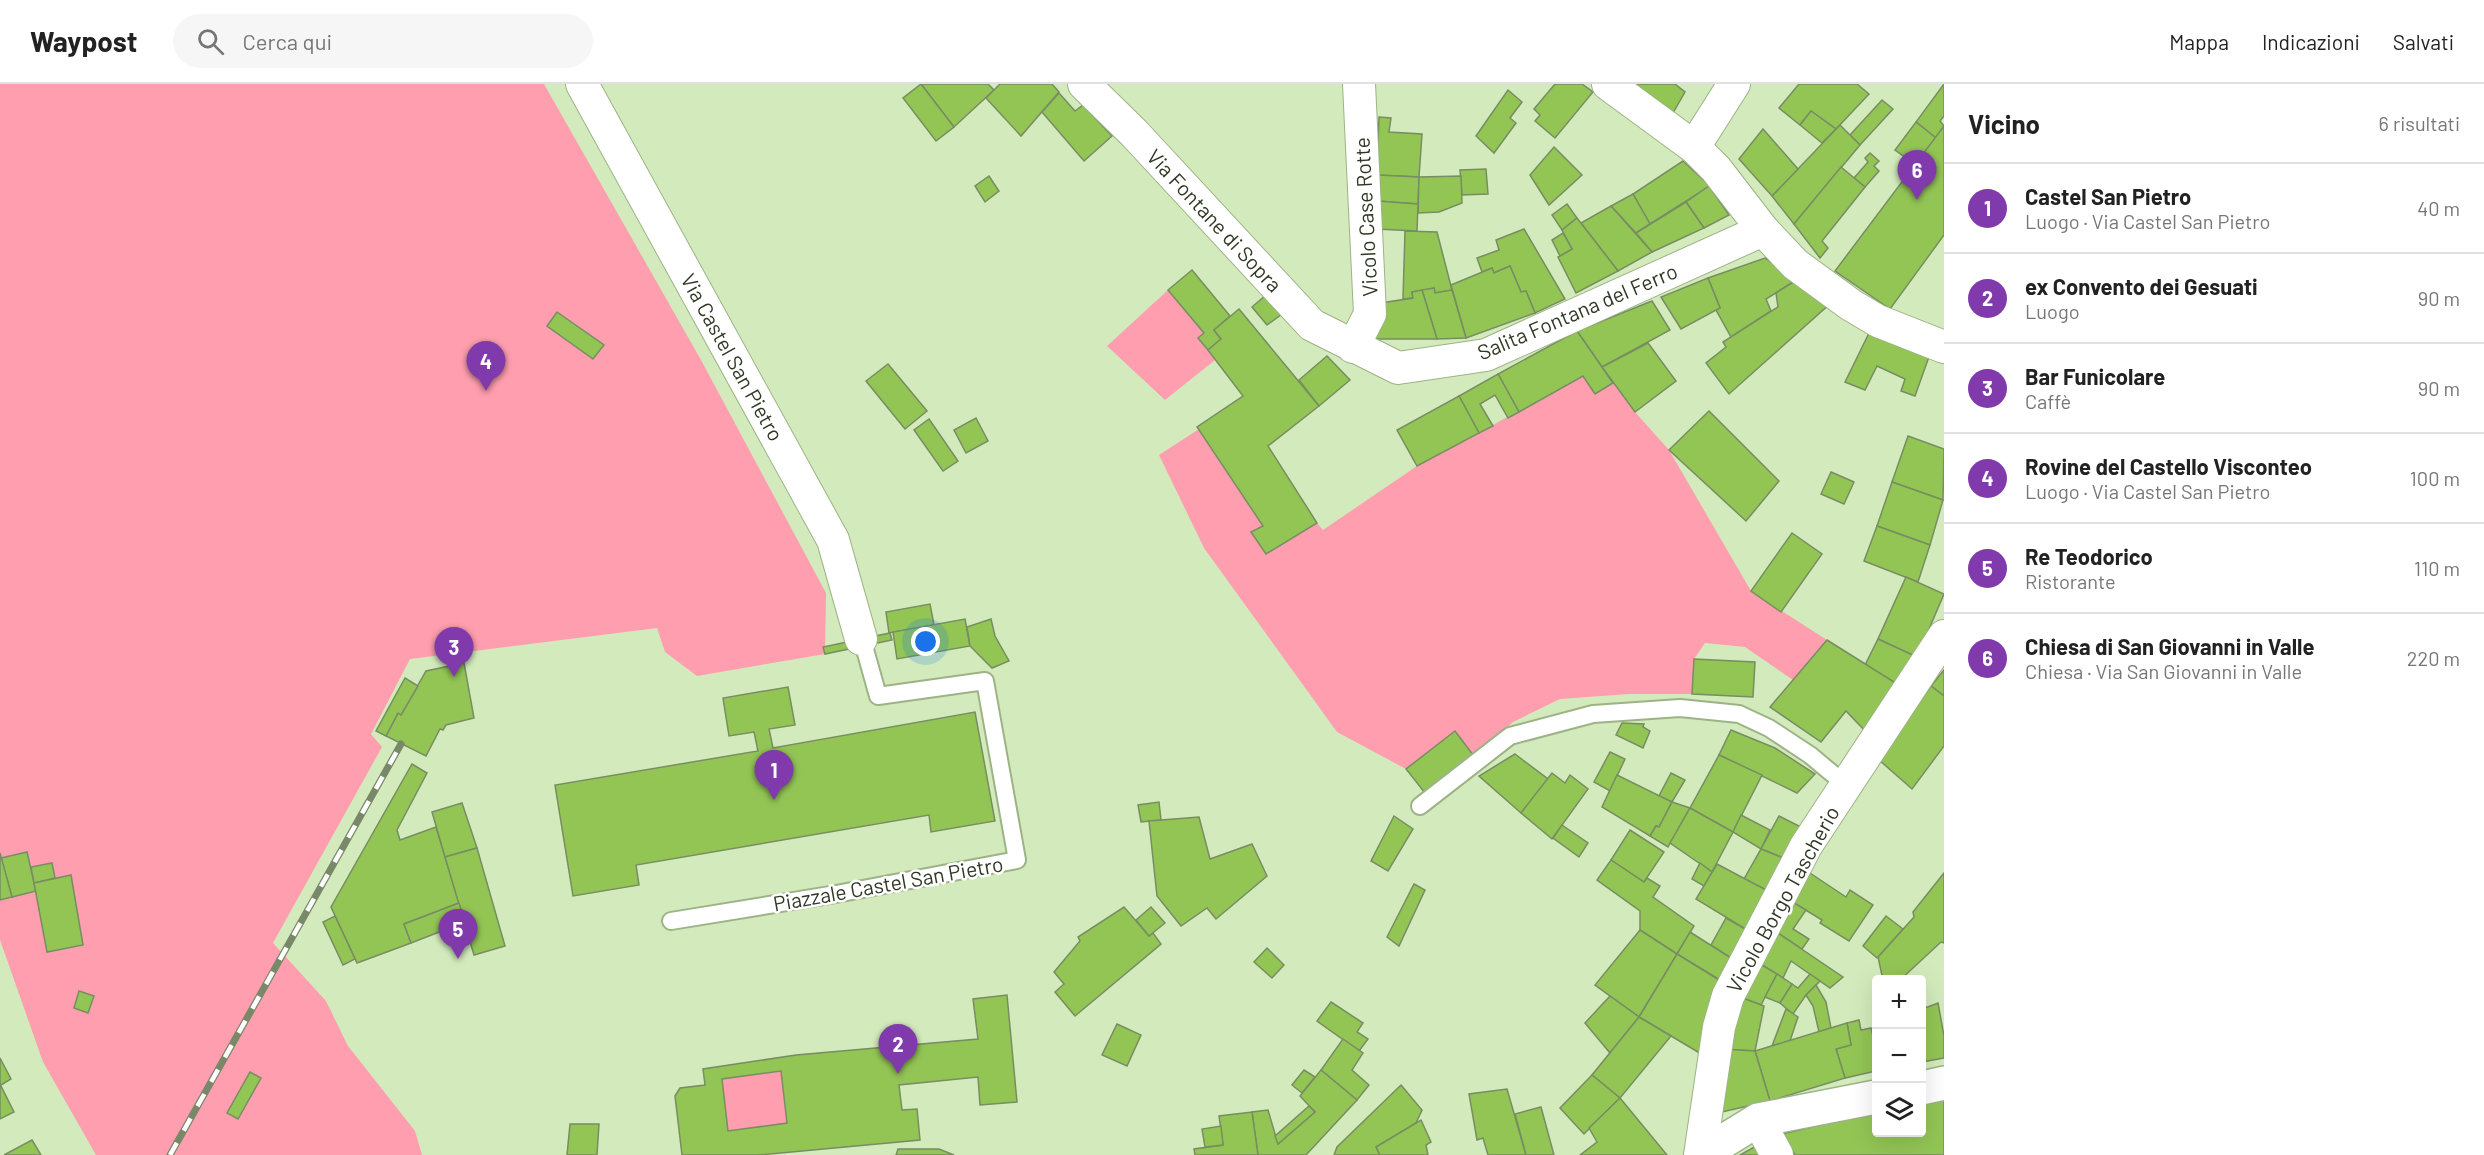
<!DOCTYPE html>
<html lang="it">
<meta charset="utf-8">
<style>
body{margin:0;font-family:Barlow,sans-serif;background:#f6f6f6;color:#222}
.controls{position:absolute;right:18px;bottom:18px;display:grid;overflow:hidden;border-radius:6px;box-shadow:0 6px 24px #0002}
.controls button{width:54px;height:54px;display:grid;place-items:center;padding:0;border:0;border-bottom:2px solid #e0e0e0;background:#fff;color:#222;font:30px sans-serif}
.you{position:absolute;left:926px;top:558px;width:21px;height:21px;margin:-15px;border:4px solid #fff;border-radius:50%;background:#1a73e8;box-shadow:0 0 0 9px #1a73e833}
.badge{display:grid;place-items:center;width:39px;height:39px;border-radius:50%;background:#803aac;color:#fff;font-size:20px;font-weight:700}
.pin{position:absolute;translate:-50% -50px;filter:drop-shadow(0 2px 3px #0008)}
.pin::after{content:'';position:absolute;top:32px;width:21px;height:18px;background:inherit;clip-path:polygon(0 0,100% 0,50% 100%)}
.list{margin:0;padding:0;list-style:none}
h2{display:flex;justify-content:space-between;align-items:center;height:78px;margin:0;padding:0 24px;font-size:26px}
h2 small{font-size:20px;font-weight:400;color:#767676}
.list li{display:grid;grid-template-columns:39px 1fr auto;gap:18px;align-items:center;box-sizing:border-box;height:90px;padding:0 24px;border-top:2px solid #e0e0e0}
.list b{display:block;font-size:22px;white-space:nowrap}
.list p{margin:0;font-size:20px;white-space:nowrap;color:#767676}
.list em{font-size:20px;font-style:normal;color:#767676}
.icon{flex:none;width:33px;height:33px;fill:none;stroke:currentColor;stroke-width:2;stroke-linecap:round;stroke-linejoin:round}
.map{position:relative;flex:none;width:1944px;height:1071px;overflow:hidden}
header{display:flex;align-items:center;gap:36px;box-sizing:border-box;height:84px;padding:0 30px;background:#fff;border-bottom:2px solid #e0e0e0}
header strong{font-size:28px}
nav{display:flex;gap:33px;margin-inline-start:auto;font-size:21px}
.search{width:420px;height:54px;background:#f6f6f6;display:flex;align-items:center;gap:15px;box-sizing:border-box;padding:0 21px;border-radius:33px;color:#767676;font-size:22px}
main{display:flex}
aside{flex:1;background:#fff}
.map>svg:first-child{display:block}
.green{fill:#ff9eae}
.building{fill:#93c555;stroke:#778d62;stroke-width:1.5;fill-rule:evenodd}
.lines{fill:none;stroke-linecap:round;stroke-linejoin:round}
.lane-casing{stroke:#9cb386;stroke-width:20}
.street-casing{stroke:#9cb386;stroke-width:34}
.secondary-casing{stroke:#9cb386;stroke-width:36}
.lane{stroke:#fff;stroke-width:16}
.street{stroke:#fff;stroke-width:32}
.secondary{stroke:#fff;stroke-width:33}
.rail-casing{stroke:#788868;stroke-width:7}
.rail{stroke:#fff;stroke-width:4.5;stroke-dasharray:14;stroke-linecap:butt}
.labels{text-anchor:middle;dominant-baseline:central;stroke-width:5;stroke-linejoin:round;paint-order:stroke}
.street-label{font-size:21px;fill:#2f3825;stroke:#fff}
</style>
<header>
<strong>Waypost</strong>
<div class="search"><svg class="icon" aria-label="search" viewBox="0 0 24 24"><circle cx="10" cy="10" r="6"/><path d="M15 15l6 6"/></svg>Cerca qui</div>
<nav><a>Mappa</a><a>Indicazioni</a><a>Salvati</a></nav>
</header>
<main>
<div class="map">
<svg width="1944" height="1071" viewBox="0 0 1944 1071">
<rect width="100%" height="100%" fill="#d3ebbc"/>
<g class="green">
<polygon points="0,0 544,0 701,276 826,509 825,570 697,592 665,568 657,544 410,575 371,650 382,663 273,859 326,917 348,962 415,1047 422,1071 96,1071 43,978 0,856"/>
<polygon points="1168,206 1204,249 1198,254 1215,276 1165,316 1107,262"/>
<polygon points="1583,292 1595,309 1613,299 1635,328 1669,366 1751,507 1827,556 1793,596 1745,563 1705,559 1694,575 1692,610 1629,610 1560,615 1513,638 1474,672 1455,647 1406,685 1337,648 1204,464 1159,371 1199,345 1263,442 1252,448 1266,470 1317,439 1323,446 1417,382"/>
<polygon points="781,987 787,1039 728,1047 722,995"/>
</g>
<g class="building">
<polygon points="921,0 988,0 994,6 954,43"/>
<polygon points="921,0 954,43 936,57 903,14"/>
<polygon points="1000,0 1052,0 1059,8 1021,52 986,14"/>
<polygon points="1555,0 1582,0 1593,8 1555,54 1535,37 1540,31 1534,25"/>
<polygon points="1618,0 1675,0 1685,8 1669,36"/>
<polygon points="1799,0 1857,0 1869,10 1836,45 1811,27 1800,41 1779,24"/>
<polygon points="1944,0 1944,32 1940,37 1944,42 1936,54 1916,38"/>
<polygon points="1508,6 1522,18 1510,34 1516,39 1494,69 1476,52"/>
<polygon points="1059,9 1075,27 1083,21 1112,52 1084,77 1042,28"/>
<polygon points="1882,16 1893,25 1860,61 1850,51"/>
<polygon points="1811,27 1836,45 1822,59 1800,41"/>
<polygon points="1379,33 1391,34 1389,48 1422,50 1419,93 1377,91"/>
<polygon points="1916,38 1936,54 1916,81 1895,66"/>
<polygon points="1840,41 1860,61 1794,140 1772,112"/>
<polygon points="1944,42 1944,151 1890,225 1835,187"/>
<polygon points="1763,45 1798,85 1772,112 1739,75"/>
<polygon points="1554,63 1582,91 1549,121 1530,91"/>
<polygon points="1870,69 1879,77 1874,82 1879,87 1865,103 1854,94 1868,78 1865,74"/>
<polygon points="1683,77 1710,102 1650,140 1633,110"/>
<polygon points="1841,83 1865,103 1822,157 1828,164 1820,174 1794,140"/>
<polygon points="1486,85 1488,110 1462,111 1460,86"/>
<polygon points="1377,91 1419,93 1418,120 1377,117"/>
<polygon points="989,92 999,107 985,118 975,102"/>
<polygon points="1461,92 1462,119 1439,128 1418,129 1419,93"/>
<polygon points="1709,102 1729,131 1704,144 1686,118"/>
<polygon points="1633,110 1650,140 1636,149 1611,122"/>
<polygon points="1377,117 1418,120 1417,147 1376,145"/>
<polygon points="1686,118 1704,144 1652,168 1636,149"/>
<polygon points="1567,120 1577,134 1562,146 1552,131"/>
<polygon points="1611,122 1652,168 1618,187 1581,139"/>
<polygon points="1577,134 1618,187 1576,209 1558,173 1572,165 1562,146"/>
<polygon points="1524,145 1565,215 1535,229 1526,207 1521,208 1510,182 1494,189 1492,184 1482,188 1477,174 1499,166 1496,156"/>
<polygon points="1405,147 1437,148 1452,206 1435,209 1434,204 1412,208 1413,214 1403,215"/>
<polygon points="1563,149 1572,165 1560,172 1552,156"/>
<polygon points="1765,174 1798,195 1766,215 1771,227 1731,253 1716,226 1720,224 1708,194"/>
<polygon points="1510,182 1521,208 1526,207 1535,229 1466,254 1451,201 1492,184 1494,189"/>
<polygon points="1192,186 1230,232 1214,246 1221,255 1208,266 1198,254 1204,249 1168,206"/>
<polygon points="1708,194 1720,224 1681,245 1661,213"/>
<polygon points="1798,195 1832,218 1729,310 1706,279 1726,263 1723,258 1778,223 1776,209"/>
<polygon points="1434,204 1435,209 1452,206 1466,254 1437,255 1422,206"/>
<polygon points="1422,206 1437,255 1372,255 1374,220 1413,214 1412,208"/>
<polygon points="1267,210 1285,228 1267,241 1252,223"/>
<polygon points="1652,217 1670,246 1602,283 1577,247"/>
<polygon points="1239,225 1319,322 1268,362 1317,439 1266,470 1251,448 1263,442 1197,343 1243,312 1208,266 1221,255 1214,246"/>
<polygon points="557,228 604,261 593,275 547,242"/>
<polygon points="1872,243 1930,270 1915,312 1901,307 1905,295 1877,282 1865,306 1845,298"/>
<polygon points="1577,247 1613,299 1595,310 1583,292 1519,328 1498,290"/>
<polygon points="1648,259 1676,297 1635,328 1602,283"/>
<polygon points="1327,272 1350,296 1319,322 1299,296"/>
<polygon points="888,280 927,327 905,345 866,297"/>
<polygon points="1498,290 1519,328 1508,334 1495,311 1480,320 1493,342 1479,349 1459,312"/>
<polygon points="1459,312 1479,349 1417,382 1397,346"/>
<polygon points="1709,327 1779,397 1746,437 1669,366"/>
<polygon points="976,334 988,357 966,369 954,346"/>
<polygon points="929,335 958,377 943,387 914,346"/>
<polygon points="1908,352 1944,365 1943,416 1892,398"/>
<polygon points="1831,388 1854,398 1844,420 1821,410"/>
<polygon points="1892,398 1943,416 1930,461 1877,442"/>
<polygon points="1877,442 1930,461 1918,498 1864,477"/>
<polygon points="1792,449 1822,470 1781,528 1751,507"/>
<polygon points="1906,493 1944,510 1917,573 1878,555"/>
<polygon points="930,520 934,541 889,549 886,528"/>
<polygon points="965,535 970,562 897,575 893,548"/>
<polygon points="991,535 995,552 1009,577 992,584 970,562 967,543"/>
<polygon points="890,549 892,556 825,570 823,563"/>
<polygon points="1878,555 1917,573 1902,603 1865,581"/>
<polygon points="1827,556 1902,603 1869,651 1846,627 1821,658 1770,623"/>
<polygon points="1694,575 1755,578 1753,613 1692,610"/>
<polygon points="464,579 474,634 446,641 443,646 440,645 426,672 386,652 398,629 401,631 426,587"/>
<polygon points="1944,586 1944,612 1931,602"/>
<polygon points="405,594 418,602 401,631 398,629 386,652 376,647"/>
<polygon points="1931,602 1944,612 1944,662 1912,705 1878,675"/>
<polygon points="788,603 795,641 769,645 773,664 975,628 995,737 931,748 929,731 636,781 639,801 573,812 555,701 758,667 754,648 729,652 723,614"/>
<polygon points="1622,639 1644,640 1643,643 1650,647 1643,664 1616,651"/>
<polygon points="1731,646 1775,664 1815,690 1797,709 1719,671"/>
<polygon points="1455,647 1474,672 1425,709 1406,685"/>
<polygon points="1610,668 1625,675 1610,707 1594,698"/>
<polygon points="1515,670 1548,695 1521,729 1479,692"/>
<polygon points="1719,671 1762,691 1733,748 1690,724"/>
<polygon points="412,680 427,689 397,746 400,756 436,743 459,819 404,840 411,859 357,879 331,823"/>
<polygon points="1552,689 1565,699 1570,691 1588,705 1552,755 1521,729"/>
<polygon points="1671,689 1685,696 1672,718 1659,712"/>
<polygon points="1617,691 1672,718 1659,743 1656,742 1650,752 1602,723"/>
<polygon points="1159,718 1161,736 1141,738 1138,721"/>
<polygon points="1672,718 1690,724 1668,763 1650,752 1656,742 1659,743"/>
<polygon points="462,719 477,764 445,773 432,728"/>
<polygon points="1690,724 1733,748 1712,788 1670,759"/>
<polygon points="1741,731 1770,746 1761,765 1733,748"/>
<polygon points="1394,732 1413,745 1388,787 1371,777"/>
<polygon points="1779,732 1803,744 1786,775 1761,765"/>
<polygon points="1199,733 1210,775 1252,760 1267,792 1216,835 1207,824 1181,842 1157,812 1149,737"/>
<polygon points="1562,741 1588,759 1579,773 1553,754"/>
<polygon points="1630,746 1664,768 1644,798 1611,776"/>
<polygon points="477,764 505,862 474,871 445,773"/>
<polygon points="1761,765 1786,775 1768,807 1744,795"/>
<polygon points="27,768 36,807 12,813 1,774"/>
<polygon points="0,769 12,813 0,816"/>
<polygon points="1611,776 1644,798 1647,794 1660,802 1653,813 1694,842 1677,870 1640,846 1640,827 1597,796"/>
<polygon points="52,779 55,794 34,799 31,783"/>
<polygon points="1700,779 1712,788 1704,802 1692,795"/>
<polygon points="1717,780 1768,807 1747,846 1696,815"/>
<polygon points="1807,787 1846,813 1850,806 1873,821 1849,857 1820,839 1822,836 1789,816"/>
<polygon points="1944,789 1944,859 1941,858 1900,896 1883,896 1878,873 1914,833 1913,828"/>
<polygon points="71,791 83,861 47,868 34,799"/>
<polygon points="1414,800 1425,806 1399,862 1387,853"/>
<polygon points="1789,816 1806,826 1793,845 1809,855 1802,865 1772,845"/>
<polygon points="459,819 465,838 411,859 404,840"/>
<polygon points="1124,823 1149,852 1153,849 1161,860 1075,932 1055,908 1064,900 1054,888 1080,857 1078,853"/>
<polygon points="1151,823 1165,839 1149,852 1136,836"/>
<polygon points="335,832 355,875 343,881 323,838"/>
<polygon points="1886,832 1903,845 1877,874 1863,862"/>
<polygon points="1726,834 1747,846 1731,874 1711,861"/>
<polygon points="1772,845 1843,893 1830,904 1791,877 1783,894 1757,878"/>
<polygon points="1640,846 1677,870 1639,933 1595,901"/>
<polygon points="1690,848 1731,874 1720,896 1677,870"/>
<polygon points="1267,864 1284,881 1272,894 1254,878"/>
<polygon points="1677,870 1724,899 1703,971 1639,933"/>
<polygon points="1757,878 1777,890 1761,921 1740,913"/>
<polygon points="1777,890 1792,900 1780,919 1765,913"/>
<polygon points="1810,890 1820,897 1806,911 1793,930 1780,919 1792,900 1798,904"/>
<polygon points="1816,901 1826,918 1831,944 1819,948 1813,922 1806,911"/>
<polygon points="79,907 94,912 88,929 74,924"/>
<path d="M1007 911 1017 1018 980 1021 978 993 899 1001 902 1026 917 1025 920 1056 759 1071H682L675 1012 680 1004 705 1001 703 985 796 971 978 955 973 915ZM781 987 787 1039 728 1047 722 995Z"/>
<polygon points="1610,912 1639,933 1610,969 1585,939"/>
<polygon points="1740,913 1764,922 1755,967 1722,965"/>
<polygon points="1331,918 1363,939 1357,948 1368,955 1359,967 1317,937"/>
<polygon points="1938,919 1944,952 1944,974 1922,978 1922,925"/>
<polygon points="1786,925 1798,933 1790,957 1772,962"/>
<polygon points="1639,933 1671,952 1620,1014 1592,991"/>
<polygon points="1859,936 1861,946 1871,944 1873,952 1876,951 1876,987 1845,994 1836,965 1851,961 1847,939"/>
<polygon points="1847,939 1851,961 1836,965 1845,994 1770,1017 1755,967"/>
<polygon points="1117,940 1141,951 1127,982 1102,971"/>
<polygon points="1343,955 1363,969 1352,986 1369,1001 1357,1016 1321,986"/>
<polygon points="1722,965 1755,967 1770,1017 1713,1030"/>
<polygon points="0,974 11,995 1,1001 0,1000"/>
<polygon points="1304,986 1315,993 1302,1009 1292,1001"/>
<polygon points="1321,986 1357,1016 1306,1071 1258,1071 1252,1028 1268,1026 1278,1060 1315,1028 1300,1012"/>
<polygon points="250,988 261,994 238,1035 227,1029"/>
<polygon points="1592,991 1620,1014 1584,1050 1560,1024"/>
<polygon points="0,1000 14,1028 0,1035"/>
<polygon points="1401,1001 1422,1026 1416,1039 1376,1063 1380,1071 1334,1071 1337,1063"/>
<polygon points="1507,1005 1526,1071 1488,1071 1483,1054 1477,1056 1469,1010"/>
<polygon points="1944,1012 1944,1071 1795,1071 1782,1050 1876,1028 1876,1048 1922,1048 1922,1017"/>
<polygon points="1620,1014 1667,1071 1580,1071 1597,1058 1589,1044"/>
<polygon points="1309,1022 1315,1028 1278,1060 1275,1052"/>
<polygon points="1541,1023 1554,1071 1526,1071 1515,1030"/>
<polygon points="1252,1028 1258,1071 1195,1071 1194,1065 1223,1061 1219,1032"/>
<polygon points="1421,1036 1431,1058 1426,1061 1428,1071 1380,1071 1376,1063"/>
<polygon points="570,1040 599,1040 597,1071 567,1071"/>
<polygon points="1221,1042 1223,1061 1205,1063 1202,1045"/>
<polygon points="32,1056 41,1071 4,1071"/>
<polygon points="1756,1062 1763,1071 1740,1071"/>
<polygon points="898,1065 939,1065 954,1071 896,1071"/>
</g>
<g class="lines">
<defs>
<g id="lane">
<polyline points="1420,722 1510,652 1593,630 1680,624 1739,630 1769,644 1810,671 1846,701"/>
<polyline points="671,837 836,810 1017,776 985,597 878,612 864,562"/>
</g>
<g id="street">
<polyline points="582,0 833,456 861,555"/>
<polyline points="1084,0 1134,49 1312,241 1398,284 1486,271 1763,146"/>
<polyline points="1608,0 1694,63 1716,85 1763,146 1795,180 1851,221 1878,237 1944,263"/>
<polyline points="1694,63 1734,0"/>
<polyline points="1353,263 1370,230 1359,0"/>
<polyline points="1758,1036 1777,1071"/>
<polyline points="1700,1071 1719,943 1728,912 1806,762 1944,552"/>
</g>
<g id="secondary">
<polyline points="1922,1004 1944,999"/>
<polyline points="1701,1071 1758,1036 1876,1013"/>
</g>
</defs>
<use href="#lane" class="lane-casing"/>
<use href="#street" class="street-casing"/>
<use href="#secondary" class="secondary-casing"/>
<use href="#lane" class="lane"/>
<use href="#street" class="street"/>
<use href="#secondary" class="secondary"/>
<defs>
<polyline id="rail" points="170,1071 401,660"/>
</defs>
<use href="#rail" class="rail-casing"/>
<use href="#rail" class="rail"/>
</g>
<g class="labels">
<g class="street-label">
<text transform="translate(1365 133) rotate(-93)">Vicolo Case Rotte</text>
<text transform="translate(1215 136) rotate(47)">Via Fontane di Sopra</text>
<text transform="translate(1577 227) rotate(-23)">Salita Fontana del Ferro</text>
<text transform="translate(733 273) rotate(61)">Via Castel San Pietro</text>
<text transform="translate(888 799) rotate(-10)">Piazzale Castel San Pietro</text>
<text transform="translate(1782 815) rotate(-61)">Vicolo Borgo Tascherio</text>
</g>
</g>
</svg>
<div class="controls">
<button>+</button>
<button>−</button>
<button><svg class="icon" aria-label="layers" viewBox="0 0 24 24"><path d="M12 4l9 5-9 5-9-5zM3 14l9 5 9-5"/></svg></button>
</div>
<div class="you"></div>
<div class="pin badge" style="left:774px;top:716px">1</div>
<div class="pin badge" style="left:898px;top:990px">2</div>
<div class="pin badge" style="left:454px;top:593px">3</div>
<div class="pin badge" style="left:486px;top:307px">4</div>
<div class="pin badge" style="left:458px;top:875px">5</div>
<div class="pin badge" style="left:1917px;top:116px">6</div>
</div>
<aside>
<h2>Vicino<small>6 risultati</small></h2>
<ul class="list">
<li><span class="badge">1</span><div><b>Castel San Pietro</b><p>Luogo · Via Castel San Pietro</p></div><em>40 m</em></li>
<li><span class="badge">2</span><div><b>ex Convento dei Gesuati</b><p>Luogo</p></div><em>90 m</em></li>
<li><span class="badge">3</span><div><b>Bar Funicolare</b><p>Caffè</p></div><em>90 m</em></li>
<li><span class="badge">4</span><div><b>Rovine del Castello Visconteo</b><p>Luogo · Via Castel San Pietro</p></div><em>100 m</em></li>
<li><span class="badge">5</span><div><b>Re Teodorico</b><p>Ristorante</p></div><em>110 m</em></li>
<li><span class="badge">6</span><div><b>Chiesa di San Giovanni in Valle</b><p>Chiesa · Via San Giovanni in Valle</p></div><em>220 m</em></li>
</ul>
</aside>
</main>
